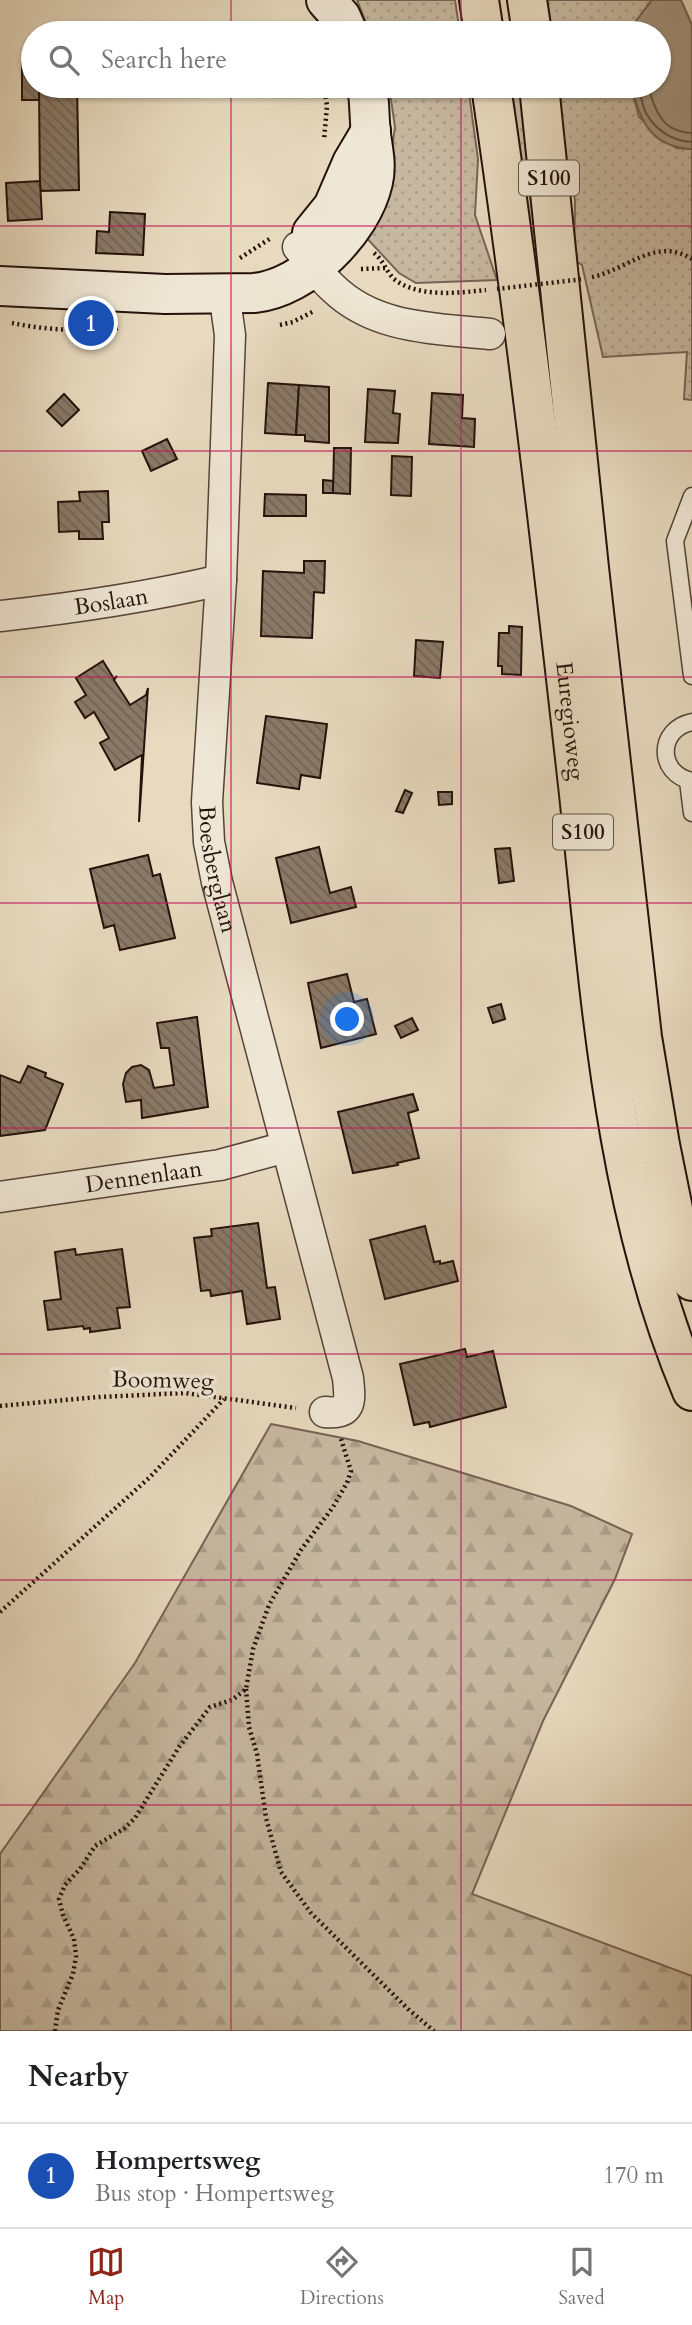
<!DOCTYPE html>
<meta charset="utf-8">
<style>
body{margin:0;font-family:Cardo,serif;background:#f2f2f2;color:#202124}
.you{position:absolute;left:348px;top:1020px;width:24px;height:24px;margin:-18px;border:5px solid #fff;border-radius:50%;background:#1a73e8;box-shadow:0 0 0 10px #1a73e833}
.badge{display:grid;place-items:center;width:46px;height:46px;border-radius:50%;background:#8f2418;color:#fff;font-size:23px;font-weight:700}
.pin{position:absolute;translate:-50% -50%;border:4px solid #fff;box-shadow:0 2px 7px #0006}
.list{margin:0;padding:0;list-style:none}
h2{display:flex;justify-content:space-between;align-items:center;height:91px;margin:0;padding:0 28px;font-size:30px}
h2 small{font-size:23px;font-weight:400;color:#757577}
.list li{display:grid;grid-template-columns:46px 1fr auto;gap:21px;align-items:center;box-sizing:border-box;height:105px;padding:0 28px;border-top:2px solid #e0e0e0}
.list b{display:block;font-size:26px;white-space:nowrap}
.list p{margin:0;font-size:23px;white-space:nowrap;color:#757577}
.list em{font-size:23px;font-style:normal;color:#757577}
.icon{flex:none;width:38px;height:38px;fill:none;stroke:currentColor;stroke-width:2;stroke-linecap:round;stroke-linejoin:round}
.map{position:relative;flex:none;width:692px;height:2031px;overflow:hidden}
.search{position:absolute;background:#fff;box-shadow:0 2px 5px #0004;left:21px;right:21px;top:21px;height:77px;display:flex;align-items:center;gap:18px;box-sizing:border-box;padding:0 24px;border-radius:38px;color:#757577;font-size:26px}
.sheet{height:196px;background:#fff}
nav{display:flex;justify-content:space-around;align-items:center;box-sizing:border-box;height:98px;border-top:2px solid #e0e0e0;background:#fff;font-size:19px;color:#757577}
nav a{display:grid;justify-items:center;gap:4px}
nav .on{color:#8f2418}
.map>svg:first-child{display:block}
.grass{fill:url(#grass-dots);stroke:#756455;stroke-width:2}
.forest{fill:url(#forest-firs);stroke:#756455;stroke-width:2}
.water{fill:#a59681;stroke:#716151;stroke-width:2}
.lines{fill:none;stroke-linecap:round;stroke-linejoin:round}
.shore{stroke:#645446;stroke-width:2}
.building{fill:url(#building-back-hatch);stroke:#24110a;stroke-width:2}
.lane-casing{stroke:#554337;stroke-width:19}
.street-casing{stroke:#554337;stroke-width:33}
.secondary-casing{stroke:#24110a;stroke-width:42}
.primary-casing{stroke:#24110a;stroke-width:42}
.path{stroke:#24110a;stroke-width:4.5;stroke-dasharray:2 3.5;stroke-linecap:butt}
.lane{stroke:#efe7d5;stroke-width:16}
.street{stroke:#efe7d5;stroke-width:30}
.secondary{stroke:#efe7d5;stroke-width:38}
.primary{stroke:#e7dabf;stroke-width:38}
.path-bridge{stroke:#24110a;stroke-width:4.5;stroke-dasharray:2 3.5;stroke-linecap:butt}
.grid{fill:none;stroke:#c2185b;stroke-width:2;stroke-opacity:0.55}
.labels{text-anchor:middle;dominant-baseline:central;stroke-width:7;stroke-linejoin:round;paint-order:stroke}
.shield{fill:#efe7d5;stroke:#615147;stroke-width:2}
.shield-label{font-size:21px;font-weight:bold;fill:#24110a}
.street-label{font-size:23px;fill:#24110a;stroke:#efe7d5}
</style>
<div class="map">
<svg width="692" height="2031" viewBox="0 0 692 2031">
<defs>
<pattern id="grass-dots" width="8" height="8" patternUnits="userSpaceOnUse" patternTransform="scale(1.75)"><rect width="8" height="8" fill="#c6b8a0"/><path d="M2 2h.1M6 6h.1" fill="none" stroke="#aa9d88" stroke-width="1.8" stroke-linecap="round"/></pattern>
<pattern id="forest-firs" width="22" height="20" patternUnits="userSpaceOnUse" patternTransform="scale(1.75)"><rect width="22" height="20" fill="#c6b8a0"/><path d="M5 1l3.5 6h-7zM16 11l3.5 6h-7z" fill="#aa9d88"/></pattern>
<pattern id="building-back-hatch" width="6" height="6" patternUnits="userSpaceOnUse" patternTransform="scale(1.75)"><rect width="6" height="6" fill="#897a68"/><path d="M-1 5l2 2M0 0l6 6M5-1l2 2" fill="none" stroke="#706354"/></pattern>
</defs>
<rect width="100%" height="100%" fill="#e7dabf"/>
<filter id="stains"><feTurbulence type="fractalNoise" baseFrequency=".00286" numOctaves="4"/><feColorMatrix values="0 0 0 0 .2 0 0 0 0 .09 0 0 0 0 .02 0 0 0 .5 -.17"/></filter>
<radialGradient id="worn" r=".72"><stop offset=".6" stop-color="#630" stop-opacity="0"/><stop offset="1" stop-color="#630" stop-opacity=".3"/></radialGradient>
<g class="grass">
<polygon points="357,0 455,0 460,33 370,33"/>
<polygon points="547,0 652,0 627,33 552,33"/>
<polygon points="389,86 468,86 478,159 475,215 497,280 416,283 399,273 363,234 389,170 395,127"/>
<polygon points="521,86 539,231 530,232 508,87"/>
<polygon points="558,86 631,86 639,117 676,148 692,149 692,400 684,399 687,352 603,357 582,265 574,260 575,201 572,179 569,179"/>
</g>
<polygon class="forest" points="271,1424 358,1441 571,1506 632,1534 615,1579 543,1721 472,1894 692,1976 692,2031 0,2031 0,1854 135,1663"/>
<path class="water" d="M652 0H681L692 25V149C650 147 641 121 631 86H659V33H627Z"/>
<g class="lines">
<g class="shore">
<path d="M638 86C641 94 642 106 646 113 656 131 673 141 692 142"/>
<path d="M648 86C655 111 662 132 692 133"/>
</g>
</g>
<g class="building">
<polygon points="33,59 33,86 39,86 39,100 22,100 22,60"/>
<polygon points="39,86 77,86 79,190 40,191"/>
<polygon points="40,181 42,219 8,221 6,183"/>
<polygon points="110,212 145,214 143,255 96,253 97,231 109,232"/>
<polygon points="268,383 299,385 296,435 265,433"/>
<polygon points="299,385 329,387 329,443 305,441 305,435 296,435"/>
<polygon points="368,389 395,391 393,413 400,414 398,443 365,442"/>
<polygon points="432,393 463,395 462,418 475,419 474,447 429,444"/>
<polygon points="64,394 79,410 62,426 47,411"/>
<polygon points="167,439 177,459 151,471 142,451"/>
<polygon points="334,448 351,448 350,494 333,493"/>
<polygon points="392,456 412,457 411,496 391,495"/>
<polygon points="323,480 333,481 333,493 323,493"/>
<polygon points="108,491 109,522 102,522 103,539 79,539 79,531 59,532 58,502 80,501 79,492"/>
<polygon points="265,494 306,495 306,516 264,516"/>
<polygon points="304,561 325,561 324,593 314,592 312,638 261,636 263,571 304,573"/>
<polygon points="509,626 522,627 521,675 502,674 502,666 498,666 499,633 509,633"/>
<polygon points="416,640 443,642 440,678 414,676"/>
<polygon points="103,661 114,679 117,676 114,680 130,705 146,695 148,688 139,822 142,755 115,770 100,743 109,738 94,712 85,718 75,702 86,695 76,678"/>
<polygon points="266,716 327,724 320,778 301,775 299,789 257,783"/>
<polygon points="405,790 412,793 403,813 396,811"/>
<polygon points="438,792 452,792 452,804 439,805"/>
<polygon points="319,847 330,893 351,887 356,907 291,923 276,858"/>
<polygon points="510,848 514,881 499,883 495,849"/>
<polygon points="148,855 153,876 160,874 175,938 120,950 114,925 104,928 90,869"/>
<polygon points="347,974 354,1002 367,999 376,1034 321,1048 308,983"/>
<polygon points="501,1004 505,1019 493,1023 488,1008"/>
<polygon points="197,1017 208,1107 142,1118 141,1100 126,1102 123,1084 126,1073 132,1067 141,1065 149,1070 154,1088 174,1085 169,1048 161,1048 157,1023"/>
<polygon points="412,1018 418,1030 401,1038 395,1026"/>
<polygon points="28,1066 46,1073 45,1077 63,1084 45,1130 0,1136 0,1075 20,1083"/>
<polygon points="413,1094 418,1110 408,1113 419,1158 397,1163 398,1165 353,1173 338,1112"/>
<polygon points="258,1223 267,1288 275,1287 280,1319 247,1324 242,1291 211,1296 210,1290 201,1291 194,1238 212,1236 211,1229"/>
<polygon points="425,1226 434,1262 440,1261 440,1264 453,1261 458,1281 385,1299 370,1240"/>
<polygon points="75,1249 76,1255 122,1249 130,1307 117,1308 120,1328 90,1332 90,1328 84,1329 83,1326 48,1330 44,1301 61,1299 55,1252"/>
<polygon points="465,1349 467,1357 493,1351 506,1407 430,1427 429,1422 414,1425 400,1364"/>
</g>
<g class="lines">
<defs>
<g id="lane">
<polyline points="692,496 675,541 692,676"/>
<path d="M692 722C657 729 657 774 692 781"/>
<polyline points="688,781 692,813"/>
</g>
<g id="street">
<path d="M298 247C309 261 320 276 333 288 375 329 434 328 490 334"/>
<path id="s1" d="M224 292 230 335 221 580 207 802 209 842 217 882 348 1378C350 1400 353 1415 325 1412"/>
<path id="s2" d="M0 616C75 608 148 597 221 580"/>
<path id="s3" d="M0 1197 220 1165 286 1147"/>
</g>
<g id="secondary">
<polyline points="326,0 341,17 348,33"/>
<polyline points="312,233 333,207 352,163 371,131"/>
<path d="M0 286 165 294 254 293C305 288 362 231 373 182 377 165 373 150 371 134 369 118 370 102 367 86"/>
</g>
<g id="primary">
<polyline points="479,0 484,33"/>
<polyline points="527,0 532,33"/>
<path id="s4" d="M491 86C525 318 552 552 578 785 600 987 612 1202 692 1391"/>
<polyline points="539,86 589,568 642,1037 660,1145 675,1219 692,1281"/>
</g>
</defs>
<use href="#lane" class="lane-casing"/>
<use href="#street" class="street-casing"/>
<use href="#secondary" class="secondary-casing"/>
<use href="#primary" class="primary-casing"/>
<g class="path">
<polyline points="324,86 327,106 324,140"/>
<path d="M374 253C383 260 386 271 394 279 418 298 458 293 486 290"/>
<polyline points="240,258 271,238"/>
<polyline points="361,269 385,268"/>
<path d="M592 277C627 270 656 236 692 259"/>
<path d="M12 323C46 330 84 332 118 328"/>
<polyline points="280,325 293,322 314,311"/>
<polyline points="0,1406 99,1397 185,1393 296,1408"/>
<polyline points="0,1612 150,1477 224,1399"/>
<polyline points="246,1689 249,1727 257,1754 266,1818 281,1872 311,1913 408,2009 434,2031"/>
<polyline points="55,2031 58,2010 73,1974 76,1956 74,1939 63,1915 59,1899 65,1885 80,1869 95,1846 125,1828 135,1818 179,1747 210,1707 232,1700 246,1689 253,1649 269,1605 301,1550 333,1507 347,1483 351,1471 341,1439"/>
</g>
<use href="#lane" class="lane"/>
<use href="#street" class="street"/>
<use href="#secondary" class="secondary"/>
<use href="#primary" class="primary"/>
<polyline class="path-bridge" points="497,289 584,279"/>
</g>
<path class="grid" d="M231 0V33M461 0V33M231 86V2031M461 86V2031M0 226H692M0 451H692M0 677H692M0 903H692M0 1128H692M0 1354H692M0 1580H692M0 1805H692"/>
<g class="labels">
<g class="shield">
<rect x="519" y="160.5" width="60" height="35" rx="5"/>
<rect x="553" y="814.5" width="60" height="35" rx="5"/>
</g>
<g class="shield-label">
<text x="549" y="178">S100</text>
<text x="583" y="832">S100</text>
</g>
<g class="street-label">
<text stroke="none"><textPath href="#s2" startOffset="112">Boslaan</textPath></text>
<text stroke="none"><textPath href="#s4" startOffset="640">Euregioweg</textPath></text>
<text stroke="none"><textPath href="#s1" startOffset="579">Boesberglaan</textPath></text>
<text stroke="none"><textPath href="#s3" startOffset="145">Dennenlaan</textPath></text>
<text transform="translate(163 1380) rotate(1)">Boomweg</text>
</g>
</g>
<rect width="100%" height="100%" filter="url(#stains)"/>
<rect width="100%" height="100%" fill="url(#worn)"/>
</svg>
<div class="you"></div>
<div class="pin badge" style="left:91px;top:323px;background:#1a4fb4">1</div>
<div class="search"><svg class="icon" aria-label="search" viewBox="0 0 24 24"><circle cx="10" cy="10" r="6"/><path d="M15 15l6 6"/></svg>Search here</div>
</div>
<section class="sheet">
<h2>Nearby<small></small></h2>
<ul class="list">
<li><span class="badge" style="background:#1a4fb4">1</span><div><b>Hompertsweg</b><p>Bus stop · Hompertsweg</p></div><em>170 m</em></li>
</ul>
</section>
<nav>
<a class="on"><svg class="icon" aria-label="map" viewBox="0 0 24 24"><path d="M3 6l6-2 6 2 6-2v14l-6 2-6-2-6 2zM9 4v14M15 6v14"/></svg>Map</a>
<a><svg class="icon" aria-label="directions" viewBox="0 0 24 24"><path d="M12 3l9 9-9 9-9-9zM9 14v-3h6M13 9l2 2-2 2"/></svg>Directions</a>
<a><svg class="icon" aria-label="saved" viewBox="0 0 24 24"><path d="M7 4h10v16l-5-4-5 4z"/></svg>Saved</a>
</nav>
